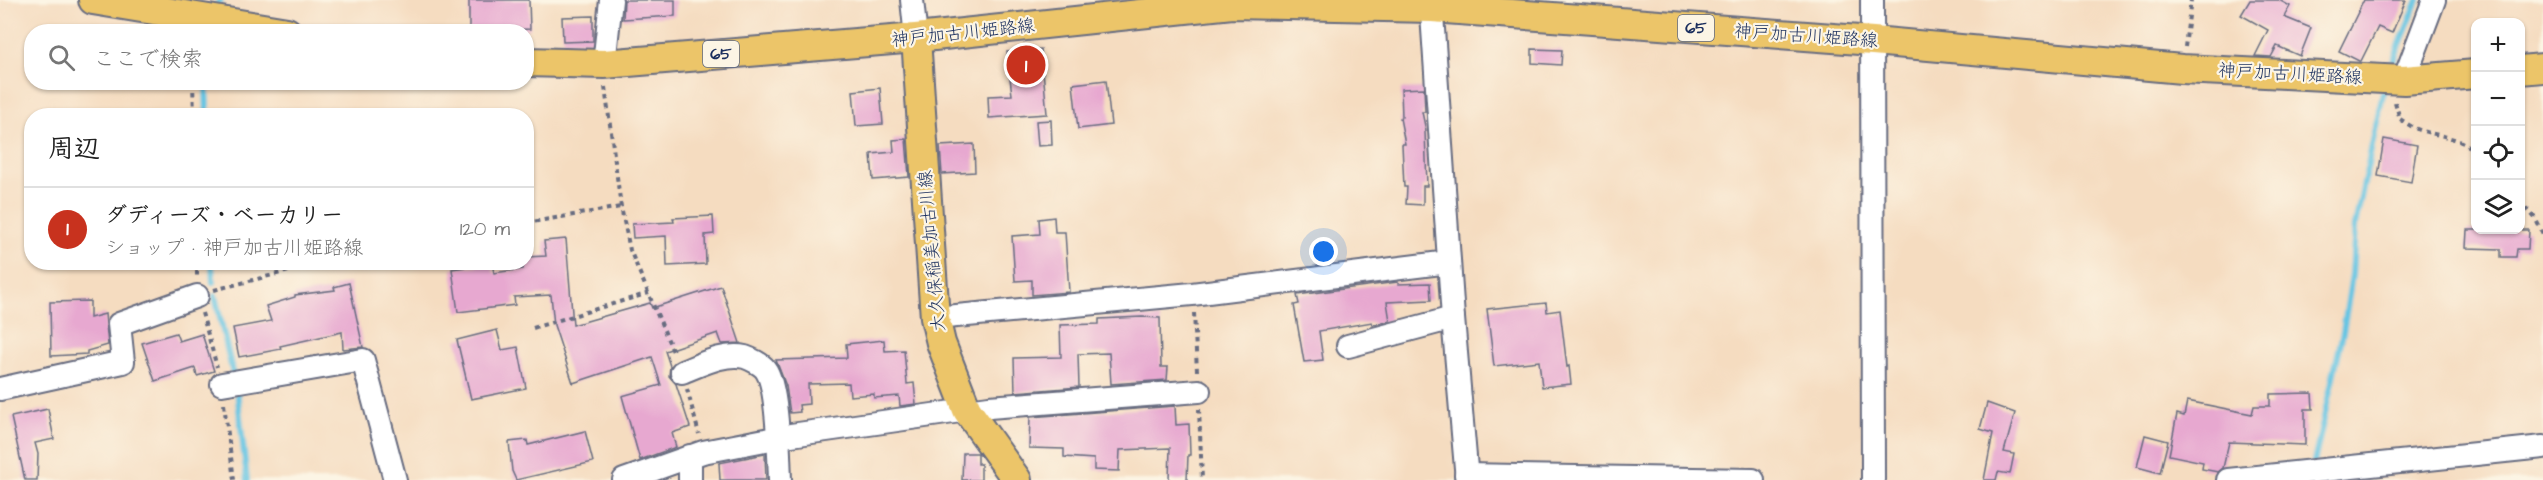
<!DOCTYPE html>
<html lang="ja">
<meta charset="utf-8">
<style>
body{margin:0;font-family:"Architects Daughter","Klee One",sans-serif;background:#f2f2f2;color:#222}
.controls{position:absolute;right:18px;top:18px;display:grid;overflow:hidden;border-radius:12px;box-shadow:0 2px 4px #0004}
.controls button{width:54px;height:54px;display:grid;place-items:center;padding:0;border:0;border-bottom:2px solid #e0e0e0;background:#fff;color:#222;font:30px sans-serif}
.you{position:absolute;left:1324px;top:252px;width:21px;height:21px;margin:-15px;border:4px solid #fff;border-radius:50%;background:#1a73e8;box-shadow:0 0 0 9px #1a73e833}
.badge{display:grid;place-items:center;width:39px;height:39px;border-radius:50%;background:#c8321e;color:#fff;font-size:20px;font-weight:700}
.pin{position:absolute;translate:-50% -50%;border:3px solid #fff;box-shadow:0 2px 6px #0006}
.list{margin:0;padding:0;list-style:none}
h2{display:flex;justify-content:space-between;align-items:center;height:78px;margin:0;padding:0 24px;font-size:26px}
h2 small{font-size:20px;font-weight:400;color:#767676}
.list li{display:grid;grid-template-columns:39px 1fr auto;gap:18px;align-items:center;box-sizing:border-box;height:84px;padding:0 24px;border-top:2px solid #e0e0e0}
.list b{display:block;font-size:22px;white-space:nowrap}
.list p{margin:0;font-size:20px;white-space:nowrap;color:#767676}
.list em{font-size:20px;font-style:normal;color:#767676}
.icon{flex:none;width:33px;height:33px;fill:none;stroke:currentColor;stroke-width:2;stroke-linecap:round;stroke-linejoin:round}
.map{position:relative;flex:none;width:2543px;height:480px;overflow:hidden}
.search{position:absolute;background:#fff;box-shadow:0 2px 4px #0004;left:24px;top:24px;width:510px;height:66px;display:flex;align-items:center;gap:15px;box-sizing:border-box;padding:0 21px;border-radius:24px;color:#767676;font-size:22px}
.panel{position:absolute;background:#fff;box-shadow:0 2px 4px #0004;left:24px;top:108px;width:510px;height:162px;border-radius:24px}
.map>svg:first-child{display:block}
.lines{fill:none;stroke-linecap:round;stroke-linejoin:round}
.stream{stroke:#65c5e3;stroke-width:6}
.building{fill:#e7a8d0}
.minor-casing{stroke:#676c80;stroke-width:26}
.major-casing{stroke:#676c80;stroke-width:32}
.path{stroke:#676c80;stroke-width:4;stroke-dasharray:4.5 4.5;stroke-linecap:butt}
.minor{stroke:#fff;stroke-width:22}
.major{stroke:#ecc569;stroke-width:28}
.labels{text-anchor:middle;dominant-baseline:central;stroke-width:4.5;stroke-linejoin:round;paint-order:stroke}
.shield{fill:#fcf5e5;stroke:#5e6a86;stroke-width:1.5}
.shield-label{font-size:16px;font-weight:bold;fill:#1b2f5e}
.street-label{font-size:18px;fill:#1b2f5e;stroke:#fcf5e5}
</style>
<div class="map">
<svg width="2543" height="480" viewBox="0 0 2543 480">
<rect width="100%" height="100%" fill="#fcf5e5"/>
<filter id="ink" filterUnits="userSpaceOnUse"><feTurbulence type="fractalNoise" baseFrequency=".0167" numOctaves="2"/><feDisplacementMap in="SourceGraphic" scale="12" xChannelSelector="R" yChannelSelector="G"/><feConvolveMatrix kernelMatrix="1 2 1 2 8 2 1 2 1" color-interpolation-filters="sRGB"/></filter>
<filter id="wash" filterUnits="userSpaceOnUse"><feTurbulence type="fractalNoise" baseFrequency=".008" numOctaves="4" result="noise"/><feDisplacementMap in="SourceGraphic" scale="24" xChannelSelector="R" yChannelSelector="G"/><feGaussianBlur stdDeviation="1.35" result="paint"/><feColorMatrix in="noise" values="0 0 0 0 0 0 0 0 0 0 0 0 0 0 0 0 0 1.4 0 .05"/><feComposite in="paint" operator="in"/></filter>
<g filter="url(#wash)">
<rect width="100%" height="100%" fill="#f5dcc0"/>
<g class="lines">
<g class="stream">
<polyline points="217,4 221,0"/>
<polyline points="2393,61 2418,0"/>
<polyline points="206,82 207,116"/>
<polyline points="212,262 213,282"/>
<polyline points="215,296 233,374"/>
<polyline points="237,390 247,480"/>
<polyline points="2313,467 2343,332 2352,275 2355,226 2383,93"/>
</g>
</g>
<g id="blocks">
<g class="building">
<polygon points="469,0 529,0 530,29 469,32"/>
<polygon points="624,0 675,0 675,16 623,19"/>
<polygon points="2250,0 2279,0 2290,6 2284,17 2311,28 2300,56 2277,46 2271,57 2255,56 2268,30 2241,15"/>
<polygon points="2364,0 2406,0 2392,33 2378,27 2361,61 2359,61 2339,51"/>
<polygon points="593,16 593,41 563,42 562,17"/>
<polygon points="1041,49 1047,114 989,118 988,96 1012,95 1007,52"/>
<polygon points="1532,49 1562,50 1561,65 1532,63"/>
<polygon points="1106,80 1111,125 1078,129 1073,84"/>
<polygon points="880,88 883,124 856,126 853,91"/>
<polygon points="1424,88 1425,112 1422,112 1426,131 1425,131 1427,186 1423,186 1423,205 1406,204 1407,187 1404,187 1402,144 1405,144 1400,118 1402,117 1401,89"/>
<polygon points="1051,120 1052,145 1038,146 1036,121"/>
<polygon points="906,139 909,177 873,180 871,154 894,152 893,140"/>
<polygon points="2384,139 2417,145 2411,182 2378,176"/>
<polygon points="974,144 975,172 942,174 940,146"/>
<polygon points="713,216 714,234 705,235 706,264 667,266 666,236 633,238 632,224 674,222 673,218"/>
<polygon points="1054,217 1055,232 1065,232 1069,292 1032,295 1032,280 1015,281 1012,236 1040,234 1039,219"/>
<polygon points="2467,230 2529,230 2528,249 2517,249 2516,257 2501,257 2501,249 2466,248"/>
<polygon points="566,239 573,325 650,303 652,308 721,286 740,343 722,344 718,333 665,351 670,366 669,376 676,384 690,427 672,433 676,447 640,460 622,396 661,385 652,357 573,383 554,325 551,295 514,297 515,305 458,312 452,269 492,263 494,273 523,269 523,262 526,262 526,257 546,256 544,241"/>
<polygon points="1398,282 1398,284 1430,283 1431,300 1387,302 1390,321 1373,325 1372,322 1319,331 1323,360 1304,362 1294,305 1299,304 1297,295"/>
<polygon points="349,283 363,347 343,349 342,332 280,346 281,349 239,357 233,328 271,321 266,306 295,297 295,295 335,290 334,287"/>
<polygon points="90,301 90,318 105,314 108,345 87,351 87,354 51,356 50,302"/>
<polygon points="1546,303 1547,312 1560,310 1567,367 1569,366 1571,384 1542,387 1539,361 1494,366 1487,309"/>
<polygon points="1142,317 1160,318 1161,367 1168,367 1167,380 1111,384 1109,353 1078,354 1079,387 1015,392 1014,358 1061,357 1060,325 1099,324 1099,319"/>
<polygon points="497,330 502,350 518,347 526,388 471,399 457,340"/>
<polygon points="176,333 179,341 202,334 214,371 197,376 195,368 155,381 142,343"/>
<polygon points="884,340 885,351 904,350 907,384 914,383 916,404 900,406 899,396 874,398 874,394 850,396 849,383 808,384 809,404 799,405 800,412 790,413 786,386 776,360 847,358 846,344"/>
<polygon points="2312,393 2313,409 2305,409 2305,445 2229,442 2223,468 2218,472 2202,469 2203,462 2169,455 2177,414 2184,416 2187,401 2252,414 2254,406 2270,406 2270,394"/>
<polygon points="1987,403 2015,413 2004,452 2014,454 2010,474 1998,472 1996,480 1984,480 1993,433 1980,429"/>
<polygon points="1175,406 1176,425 1189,424 1190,455 1188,455 1187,480 1169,480 1170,448 1120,450 1119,471 1094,470 1094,459 1064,457 1064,449 1029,448 1030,417"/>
<polygon points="48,409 54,439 35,443 38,454 37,480 25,480 11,417"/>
<polygon points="585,431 593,462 516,480 512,471 509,442 527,440 528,445"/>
<polygon points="2145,435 2168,441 2160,473 2137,467"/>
<polygon points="963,453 978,453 978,464 981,464 981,480 962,480"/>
<polygon points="765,454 766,480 720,480 719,463"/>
</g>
</g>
</g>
<g filter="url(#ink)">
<use href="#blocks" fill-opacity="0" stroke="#676c80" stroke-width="1.5"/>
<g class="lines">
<defs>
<g id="minor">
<polyline points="912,0 916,38"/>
<polyline points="1431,0 1453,318 1467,480"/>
<polyline points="1872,0 1873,480"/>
<polyline points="604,64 611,0"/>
<polyline points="2404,80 2434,0"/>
<polyline points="935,318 1192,294 1449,262"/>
<polyline points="1348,346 1453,318"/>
<path d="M682 372C700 365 725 352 745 357 751 359 761 364 765 369 778 385 779 457 780 480"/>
<polyline points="222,384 363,360 395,480"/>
<polyline points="0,389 123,362 119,324 197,296"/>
<polyline points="690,456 690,480"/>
<polyline points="1466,475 1753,480"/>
<polyline points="624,480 703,452 791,435 989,407 1199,391"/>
<polyline points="2228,480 2543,447"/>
</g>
<g id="major">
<polyline points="93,0 287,32"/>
<polyline points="916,38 935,318 941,343 967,410 1017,480"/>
<polyline points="526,62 604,64 916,38 1232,4 1432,8 1873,41 2182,69 2404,80 2476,74"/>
<polyline points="2520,70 2543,68"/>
</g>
</defs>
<use href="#minor" class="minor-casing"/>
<use href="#major" class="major-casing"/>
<g class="path">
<polyline points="2185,47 2191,0"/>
<polyline points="193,82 194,116"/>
<polyline points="605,87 621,207 630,250 674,354"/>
<path d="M2395 102 2400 119C2405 122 2411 127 2417 129 2438 137 2458 135 2476 152"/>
<polyline points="2520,201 2535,218 2543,234"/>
<polyline points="526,223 621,207"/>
<polyline points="197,262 197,277"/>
<polyline points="214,290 324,262"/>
<polyline points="202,313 217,367"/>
<polyline points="1194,313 1197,371"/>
<polyline points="533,328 649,293"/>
<polyline points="687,389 699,434"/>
<polyline points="224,404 234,480"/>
<polyline points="1199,409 1202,480"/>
</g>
<use href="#minor" class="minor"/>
<use href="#major" class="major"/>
</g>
</g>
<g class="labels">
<g class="shield">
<rect x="1678" y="15" width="36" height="26" rx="4.5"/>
<rect x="703" y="41" width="36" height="26" rx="4.5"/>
</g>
<g class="shield-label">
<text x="1696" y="28">65</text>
<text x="721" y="54">65</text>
</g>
<g class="street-label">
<text transform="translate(963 33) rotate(-6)">神戸加古川姫路線</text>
<text transform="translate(1806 36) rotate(4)">神戸加古川姫路線</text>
<text transform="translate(2290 74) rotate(3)">神戸加古川姫路線</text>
<text transform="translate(932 251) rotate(-95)">大久保稲美加古川線</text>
</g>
</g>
</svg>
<div class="controls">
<button>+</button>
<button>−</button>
<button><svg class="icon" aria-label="locate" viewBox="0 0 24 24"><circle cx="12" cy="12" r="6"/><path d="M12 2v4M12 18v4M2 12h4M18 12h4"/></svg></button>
<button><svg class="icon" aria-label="layers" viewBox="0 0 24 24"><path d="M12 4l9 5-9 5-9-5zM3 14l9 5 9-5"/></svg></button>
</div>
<div class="you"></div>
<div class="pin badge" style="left:1026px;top:65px">1</div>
<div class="search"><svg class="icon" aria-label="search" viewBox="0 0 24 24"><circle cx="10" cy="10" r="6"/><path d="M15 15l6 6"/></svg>ここで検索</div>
<section class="panel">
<h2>周辺<small></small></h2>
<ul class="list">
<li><span class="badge">1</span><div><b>ダディーズ・ベーカリー</b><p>ショップ · 神戸加古川姫路線</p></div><em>120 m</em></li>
</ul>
</section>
</div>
